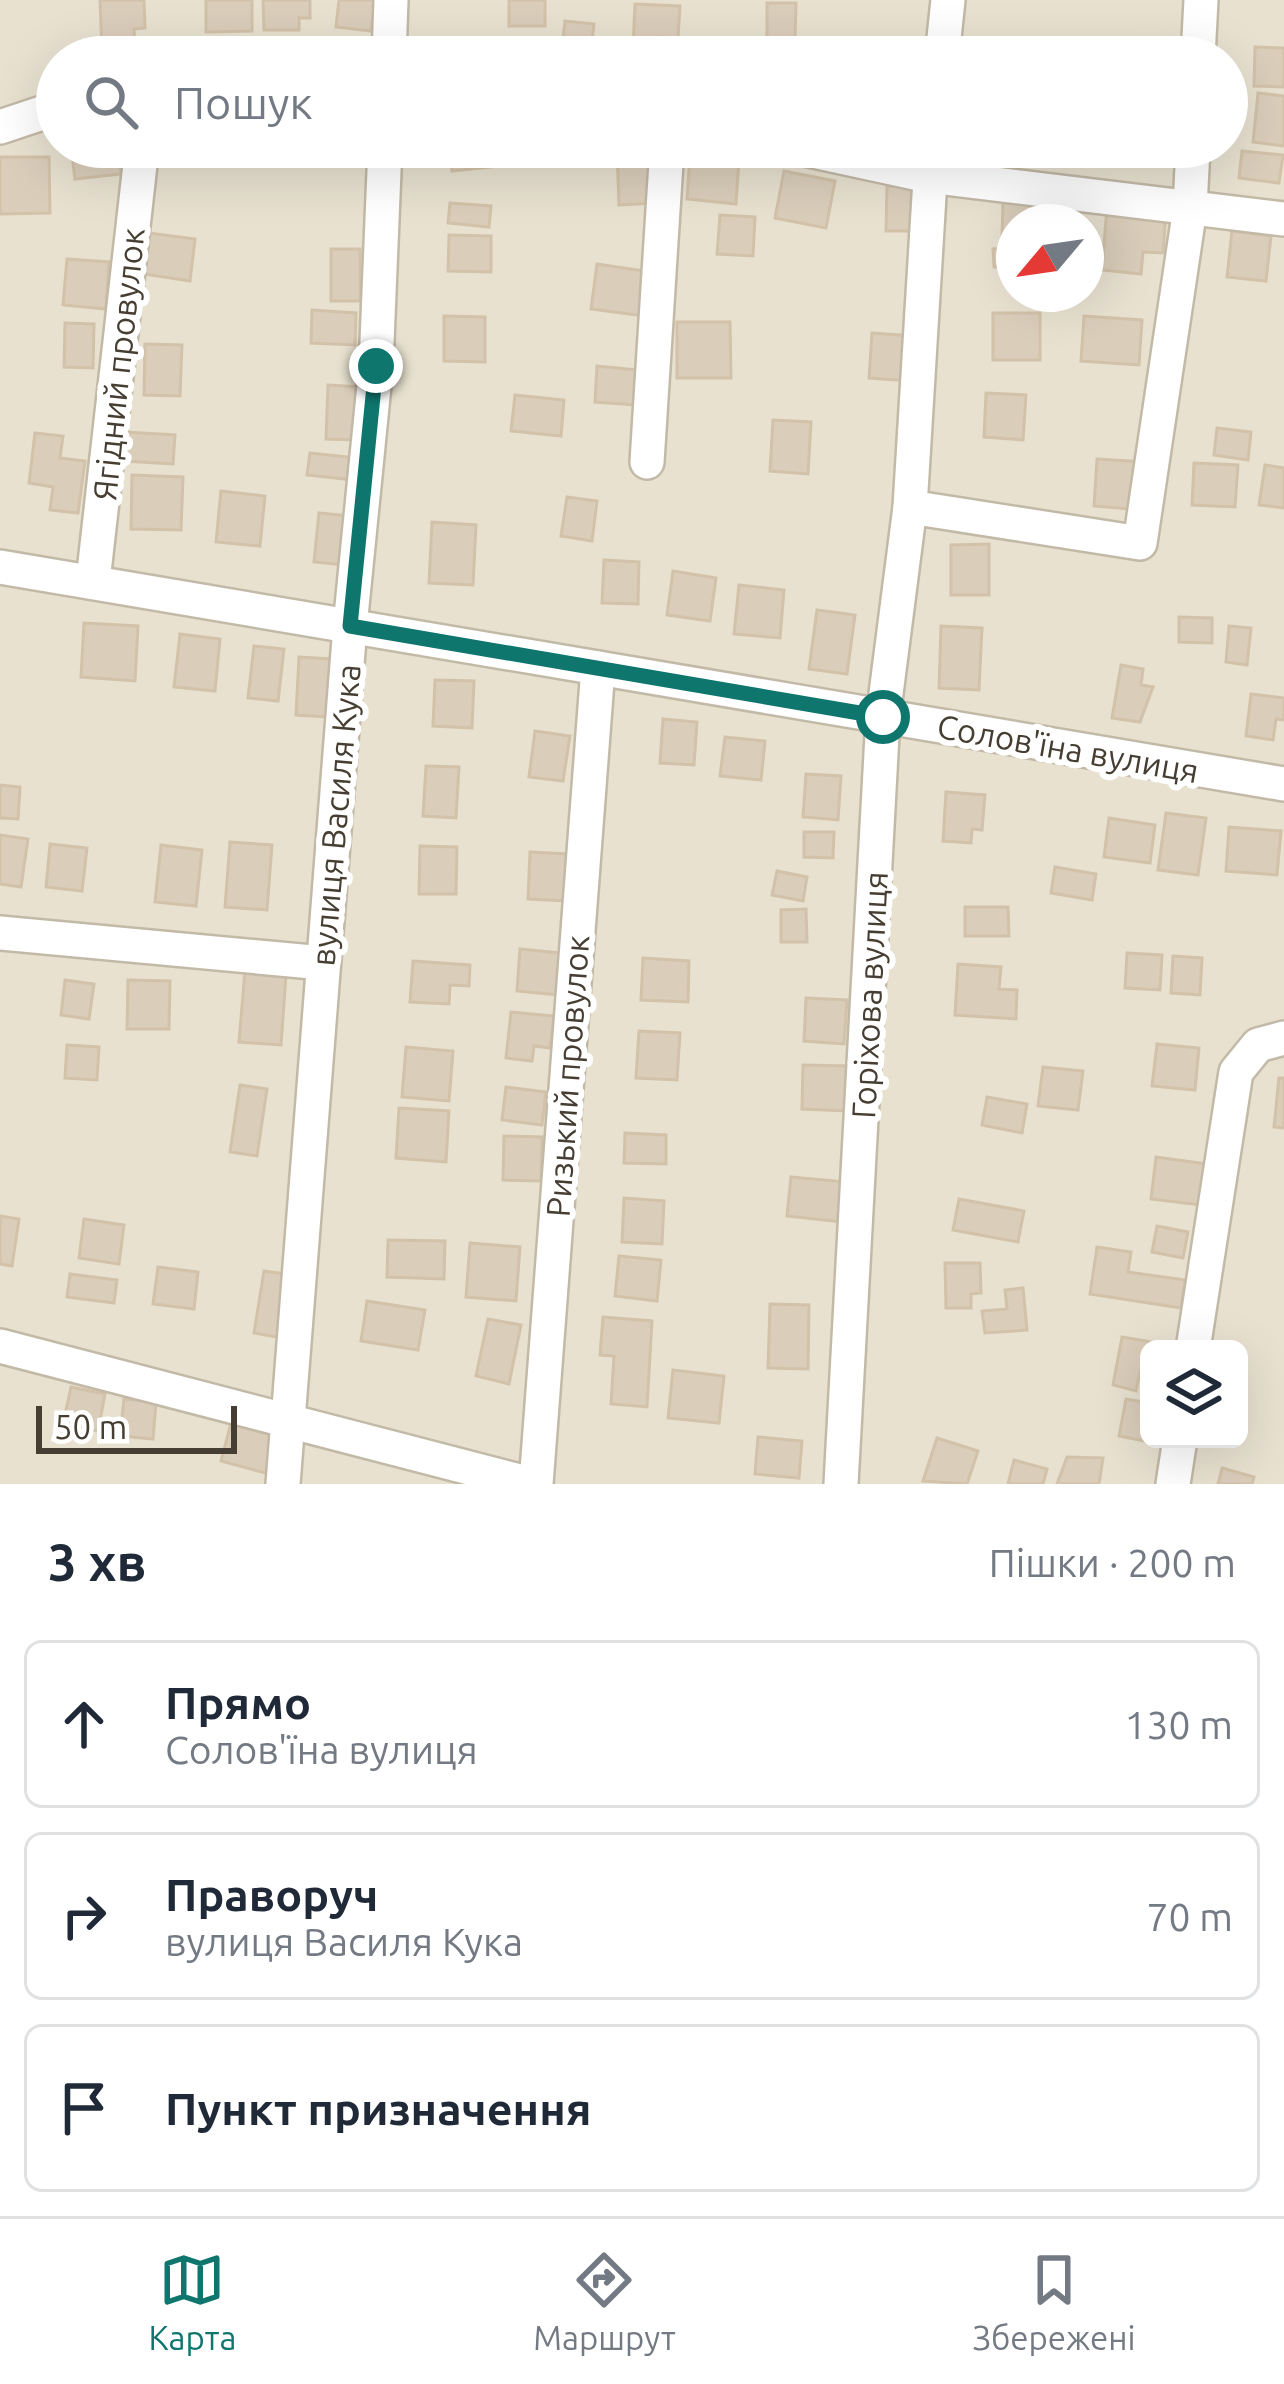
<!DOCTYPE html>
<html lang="uk">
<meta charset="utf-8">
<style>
body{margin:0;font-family:Ubuntu,sans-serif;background:#f2f2f3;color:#1f2937}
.controls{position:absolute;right:36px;bottom:36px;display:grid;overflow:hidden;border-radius:18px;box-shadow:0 12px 48px #0002}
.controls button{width:108px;height:108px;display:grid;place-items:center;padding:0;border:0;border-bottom:3px solid #e0e1e3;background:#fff;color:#1f2937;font:60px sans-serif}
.compass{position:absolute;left:996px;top:204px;width:108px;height:108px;border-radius:50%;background:#fff;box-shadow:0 12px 48px #0002;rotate:241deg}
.scale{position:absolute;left:36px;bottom:30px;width:201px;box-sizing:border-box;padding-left:12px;border:6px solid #463e32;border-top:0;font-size:33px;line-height:42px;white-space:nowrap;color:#463e32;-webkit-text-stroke:9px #fff;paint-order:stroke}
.stop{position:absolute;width:36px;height:36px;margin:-27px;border:9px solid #0f766e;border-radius:50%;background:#fff}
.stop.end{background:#0f766e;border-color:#fff;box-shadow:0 3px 12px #0008}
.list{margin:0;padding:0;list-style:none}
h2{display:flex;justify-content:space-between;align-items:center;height:156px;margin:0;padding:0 48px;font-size:51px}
h2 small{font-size:39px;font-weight:400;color:#747a83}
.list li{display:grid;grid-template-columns:78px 1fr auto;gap:36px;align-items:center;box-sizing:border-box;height:168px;margin:0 24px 24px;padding:0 24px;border:3px solid #e0e1e3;border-radius:18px}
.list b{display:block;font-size:45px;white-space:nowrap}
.list p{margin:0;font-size:39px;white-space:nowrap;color:#747a83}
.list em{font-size:39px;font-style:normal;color:#747a83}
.icon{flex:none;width:66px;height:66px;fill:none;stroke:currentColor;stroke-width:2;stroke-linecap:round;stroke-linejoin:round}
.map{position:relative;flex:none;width:1284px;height:1484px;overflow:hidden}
.search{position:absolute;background:#fff;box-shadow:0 12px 48px #0002;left:36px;right:36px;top:36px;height:132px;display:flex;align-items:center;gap:30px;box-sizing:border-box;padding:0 42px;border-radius:66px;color:#747a83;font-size:45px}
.sheet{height:732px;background:#fff}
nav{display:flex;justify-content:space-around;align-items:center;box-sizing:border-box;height:168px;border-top:3px solid #e0e1e3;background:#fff;font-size:33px;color:#747a83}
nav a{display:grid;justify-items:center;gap:6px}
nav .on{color:#0f766e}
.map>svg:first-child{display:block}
.residential{fill:#e8e1d0;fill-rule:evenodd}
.building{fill:#dacdba;stroke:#d2c2a9;stroke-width:3}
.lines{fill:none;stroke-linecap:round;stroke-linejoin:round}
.minor-casing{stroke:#c3b9a7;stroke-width:38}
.minor{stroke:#fff;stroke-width:33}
.route{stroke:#0f766e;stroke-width:15}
.labels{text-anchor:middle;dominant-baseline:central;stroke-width:12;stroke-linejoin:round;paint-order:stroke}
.street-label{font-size:33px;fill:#463e32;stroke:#fff}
</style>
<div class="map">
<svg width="1284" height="1484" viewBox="0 0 1284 1484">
<rect width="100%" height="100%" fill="#f4efe3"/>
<path class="residential" d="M0 0H1284V1484H0ZM57 57H1227V147H57ZM1014 222H1086V294H1014ZM1149 1349H1239V1439H1149Z"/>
<g class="building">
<polygon points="100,0 144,0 145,28 134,29 135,48 102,50"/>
<polygon points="206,0 252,0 252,31 206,32"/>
<polygon points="263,0 310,0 310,18 299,18 299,30 264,30"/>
<polygon points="339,0 388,0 386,24 372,22 371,31 336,27"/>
<rect x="509" y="0" width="36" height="26"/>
<polygon points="767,3 796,3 795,40 767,39"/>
<polygon points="635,4 680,6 678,38 658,37 658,49 633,48"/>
<polygon points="565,21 594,24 590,57 561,57"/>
<polygon points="883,39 929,44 928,57 882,57"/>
<polygon points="1255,47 1284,48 1284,87 1254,86"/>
<polygon points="1258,93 1284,96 1284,146 1253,142"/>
<polygon points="71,147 118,147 121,174 75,179"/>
<polygon points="450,147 490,147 491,167 452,171"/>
<polygon points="655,147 657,203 619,205 617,148"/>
<polygon points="1242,151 1283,155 1279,183 1239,178"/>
<polygon points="690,155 739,159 736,204 687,199"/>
<polygon points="0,157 49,157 50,213 0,214"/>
<polygon points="784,171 835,181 826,228 775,218"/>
<polygon points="887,186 925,187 924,231 886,231"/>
<polygon points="1003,198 1039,198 1039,222 1014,222 1014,241 1002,240"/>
<polygon points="450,203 491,206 489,227 448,223"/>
<polygon points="1107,207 1166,212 1163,253 1143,252 1141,274 1102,270"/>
<polygon points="720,215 755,217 753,256 717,254"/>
<polygon points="1232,231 1271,236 1266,281 1227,277"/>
<polygon points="149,233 195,239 190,281 144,274"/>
<polygon points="449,235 491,236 491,272 448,271"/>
<polygon points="1014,248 1014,267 994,267 993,249"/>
<rect x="331" y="249" width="29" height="52"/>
<polygon points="67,259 109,262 106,309 63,305"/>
<polygon points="597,264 651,272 645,316 591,309"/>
<polygon points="312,310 356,313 355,345 311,343"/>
<rect x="993" y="313" width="47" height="47"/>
<polygon points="444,316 485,317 485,362 444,361"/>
<polygon points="1084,316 1142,320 1139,365 1081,361"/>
<polygon points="677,322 730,322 731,378 677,378"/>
<polygon points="65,323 94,324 93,368 64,367"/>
<polygon points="872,333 914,336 910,381 869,378"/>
<polygon points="145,344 182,345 180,396 144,395"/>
<polygon points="597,366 638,370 635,405 595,402"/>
<polygon points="328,385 361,387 360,440 326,439"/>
<polygon points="986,393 1026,395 1023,440 984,437"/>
<polygon points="515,395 564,400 561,436 511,431"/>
<polygon points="773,420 811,422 808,474 770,471"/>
<polygon points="1217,428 1251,432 1248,460 1214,455"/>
<polygon points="125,432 175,435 173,464 123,461"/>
<polygon points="35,433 63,436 60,458 85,461 78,513 50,510 53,487 29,483"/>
<polygon points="310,453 357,458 354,480 307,475"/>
<polygon points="1097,459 1145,462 1142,510 1094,506"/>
<polygon points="1194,463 1238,465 1235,507 1192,505"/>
<polygon points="1265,465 1284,468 1284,508 1259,505"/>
<polygon points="132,475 183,477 181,530 131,529"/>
<polygon points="221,491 265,496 260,546 216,542"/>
<polygon points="567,497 597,501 592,541 561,536"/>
<polygon points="319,513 352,516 346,565 314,562"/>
<polygon points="432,522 476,525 473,585 429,583"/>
<polygon points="989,544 989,595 951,595 951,545"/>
<polygon points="604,560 639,562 638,604 602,603"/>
<polygon points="673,571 716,578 710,621 667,615"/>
<polygon points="739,585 784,590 780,638 734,634"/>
<polygon points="817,610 855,615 847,674 809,669"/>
<polygon points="1179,617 1212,618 1212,643 1179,642"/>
<polygon points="84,623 138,626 135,681 81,677"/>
<polygon points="941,626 982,628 979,690 939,688"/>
<polygon points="1229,626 1251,628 1247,665 1226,662"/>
<polygon points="180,634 220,639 215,691 174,687"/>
<polygon points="254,646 284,649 278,701 248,698"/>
<polygon points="299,657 331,659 327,717 296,715"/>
<polygon points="1121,665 1143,669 1141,685 1153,687 1140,722 1112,718"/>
<polygon points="435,680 474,681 472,728 433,726"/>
<polygon points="1251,694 1284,698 1284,720 1276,719 1273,740 1246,736"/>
<polygon points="663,719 697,722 694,765 660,763"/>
<polygon points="535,731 570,736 563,781 529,777"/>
<polygon points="725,737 765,741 761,780 720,776"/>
<polygon points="426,766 459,767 456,818 423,816"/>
<polygon points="806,774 841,776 838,820 803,817"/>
<polygon points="0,785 20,787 18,819 0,818"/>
<polygon points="946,792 985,795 982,830 972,829 971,843 943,841"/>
<polygon points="1166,813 1206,818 1198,875 1158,870"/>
<polygon points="1109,818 1155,825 1150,863 1104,857"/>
<polygon points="1229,827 1281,831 1277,875 1226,871"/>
<polygon points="804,832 834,832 833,858 804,857"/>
<polygon points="0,835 28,839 21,887 0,884"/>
<polygon points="230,842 272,845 267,910 225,907"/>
<polygon points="50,844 87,848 82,891 46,887"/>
<polygon points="161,845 202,850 196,906 155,902"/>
<polygon points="420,846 457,847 456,894 419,894"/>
<polygon points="530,852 568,854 565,901 528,899"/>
<polygon points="1055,867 1096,874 1092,900 1051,893"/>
<polygon points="777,871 807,877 803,901 772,895"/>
<polygon points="965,907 1008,907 1009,936 965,936"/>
<polygon points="806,909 807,942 781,942 781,910"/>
<polygon points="520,949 562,953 559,995 517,991"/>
<polygon points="1127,953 1162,955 1160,990 1125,988"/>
<polygon points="1173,956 1202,958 1200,995 1171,993"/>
<polygon points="643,958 689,961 688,1002 641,1000"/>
<polygon points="413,961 470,965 469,986 450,985 449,1004 410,1002"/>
<polygon points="958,964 1001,967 999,989 1017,990 1016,1019 955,1015"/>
<polygon points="245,971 286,975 281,1045 239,1042"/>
<polygon points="65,980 94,984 89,1019 61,1015"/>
<polygon points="128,980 170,981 169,1029 127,1029"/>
<polygon points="806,998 847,1000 844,1044 804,1041"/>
<polygon points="511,1012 554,1016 550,1048 534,1046 532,1061 506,1058"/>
<polygon points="639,1031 680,1033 677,1080 636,1078"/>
<polygon points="1157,1044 1199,1048 1195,1090 1152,1086"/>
<polygon points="67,1045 99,1047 97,1080 65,1078"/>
<polygon points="406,1047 453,1051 449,1101 402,1097"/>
<polygon points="803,1065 849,1066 847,1111 802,1109"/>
<polygon points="1043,1067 1083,1071 1078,1110 1038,1106"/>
<polygon points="1279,1078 1284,1078 1284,1128 1274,1127"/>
<polygon points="240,1085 267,1089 257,1156 230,1152"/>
<polygon points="506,1087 546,1092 542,1125 502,1120"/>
<polygon points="987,1097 1027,1104 1022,1133 982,1125"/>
<polygon points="399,1108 449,1111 446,1162 396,1158"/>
<polygon points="625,1133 666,1135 666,1164 624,1163"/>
<polygon points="504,1136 542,1137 541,1181 503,1180"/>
<polygon points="1156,1157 1207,1164 1202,1205 1151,1199"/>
<polygon points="791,1177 847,1182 843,1222 787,1216"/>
<polygon points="624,1198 664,1201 662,1244 622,1242"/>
<polygon points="959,1199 1024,1211 1018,1242 953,1230"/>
<polygon points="0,1216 19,1219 12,1266 0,1264"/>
<polygon points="84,1219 124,1225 119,1264 79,1258"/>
<polygon points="1157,1226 1188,1232 1183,1258 1152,1252"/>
<polygon points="388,1240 445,1241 444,1279 387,1277"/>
<polygon points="470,1243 520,1247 516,1301 466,1297"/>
<polygon points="1097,1247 1131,1252 1128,1272 1185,1280 1181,1308 1090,1294"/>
<polygon points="619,1256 661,1260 657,1301 615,1296"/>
<polygon points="945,1263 980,1263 981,1293 971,1294 971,1308 946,1308"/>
<polygon points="158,1267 198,1272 194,1309 153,1304"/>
<polygon points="264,1271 293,1275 282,1338 254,1333"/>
<polygon points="70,1274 117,1280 114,1303 67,1297"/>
<polygon points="1023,1288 1027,1330 985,1333 982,1311 1007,1309 1005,1290"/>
<polygon points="367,1301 425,1310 418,1350 361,1341"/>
<polygon points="770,1304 809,1305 808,1369 768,1368"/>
<polygon points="603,1317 652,1321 647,1407 611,1404 614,1356 600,1355"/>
<polygon points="488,1319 521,1325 509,1384 476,1376"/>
<polygon points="1122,1337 1181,1347 1149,1349 1149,1374 1140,1372 1136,1391 1113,1385"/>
<polygon points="673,1370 724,1376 719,1423 668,1418"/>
<polygon points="71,1387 105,1394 98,1431 63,1424"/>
<polygon points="124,1399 156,1402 153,1439 120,1436"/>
<polygon points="1126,1399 1149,1403 1149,1439 1161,1439 1160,1444 1119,1436"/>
<polygon points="231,1423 279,1436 269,1474 221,1461"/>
<polygon points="758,1437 802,1441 799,1478 755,1474"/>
<polygon points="937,1438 978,1451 967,1484 923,1481"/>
<polygon points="1067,1457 1103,1458 1099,1484 1057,1484"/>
<polygon points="1014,1460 1047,1469 1043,1484 1008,1484"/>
<polygon points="1222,1468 1254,1477 1252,1484 1218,1484"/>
</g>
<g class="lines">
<defs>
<g id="minor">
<polyline points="389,57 391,0"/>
<polyline points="942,57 948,0"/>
<polyline points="1198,57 1201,0"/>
<polyline points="0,127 57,108"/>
<polyline points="795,147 929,176 1284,219"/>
<polyline points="647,462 667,147"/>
<polyline points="910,507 1140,543 1190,208 1193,147"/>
<polyline points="0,567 1284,784"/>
<polyline points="93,581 142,147"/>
<polyline points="0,933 323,963"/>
<polyline points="0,1346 531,1484"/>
<polyline points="1193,1349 1236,1072 1258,1045 1284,1038"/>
<polyline points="283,1484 350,626 376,366 385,147"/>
<polyline points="536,1484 598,668"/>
<polyline points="841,1484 883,717 910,507 932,147"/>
<polyline points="1173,1484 1180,1439"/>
</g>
</defs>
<use href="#minor" class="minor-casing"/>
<use href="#minor" class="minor"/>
</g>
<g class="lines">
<polyline class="route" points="376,366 350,626 883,717"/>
</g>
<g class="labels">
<g class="street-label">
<text transform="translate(118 364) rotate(-84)">Ягідний провулок</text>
<text transform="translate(1068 748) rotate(10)">Солов'їна вулиця</text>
<text transform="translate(335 815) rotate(-85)">вулиця Василя Кука</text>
<text transform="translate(869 995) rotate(-87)">Горіхова вулиця</text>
<text transform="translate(567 1076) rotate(-86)">Ризький провулок</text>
</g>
</g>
</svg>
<div class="controls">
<button><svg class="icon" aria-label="layers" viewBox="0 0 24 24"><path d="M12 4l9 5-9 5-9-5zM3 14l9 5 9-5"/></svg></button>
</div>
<svg class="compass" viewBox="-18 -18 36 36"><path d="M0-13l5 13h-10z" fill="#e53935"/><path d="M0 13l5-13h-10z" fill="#747a83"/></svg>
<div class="scale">50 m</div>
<div class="stop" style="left:883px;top:717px"></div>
<div class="stop end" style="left:376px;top:366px"></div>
<div class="search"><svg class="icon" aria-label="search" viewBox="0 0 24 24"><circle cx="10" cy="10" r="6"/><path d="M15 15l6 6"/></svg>Пошук</div>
</div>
<section class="sheet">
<h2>3 хв<small>Пішки · 200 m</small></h2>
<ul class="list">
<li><svg class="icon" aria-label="ahead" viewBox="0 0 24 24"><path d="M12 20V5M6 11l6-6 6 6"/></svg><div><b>Прямо</b><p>Солов'їна вулиця</p></div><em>130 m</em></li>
<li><svg class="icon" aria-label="right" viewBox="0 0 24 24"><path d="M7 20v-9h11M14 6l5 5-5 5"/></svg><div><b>Праворуч</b><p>вулиця Василя Кука</p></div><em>70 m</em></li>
<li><svg class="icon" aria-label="arrive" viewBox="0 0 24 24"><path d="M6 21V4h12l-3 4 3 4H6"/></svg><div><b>Пункт призначення</b></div></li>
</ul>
</section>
<nav>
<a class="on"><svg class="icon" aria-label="map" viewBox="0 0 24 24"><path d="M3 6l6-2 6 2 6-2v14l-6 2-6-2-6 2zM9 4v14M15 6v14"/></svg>Карта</a>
<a><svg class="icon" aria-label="directions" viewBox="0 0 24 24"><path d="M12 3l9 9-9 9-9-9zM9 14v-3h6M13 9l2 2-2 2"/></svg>Маршрут</a>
<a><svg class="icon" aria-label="saved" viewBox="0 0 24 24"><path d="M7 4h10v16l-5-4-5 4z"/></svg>Збережені</a>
</nav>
